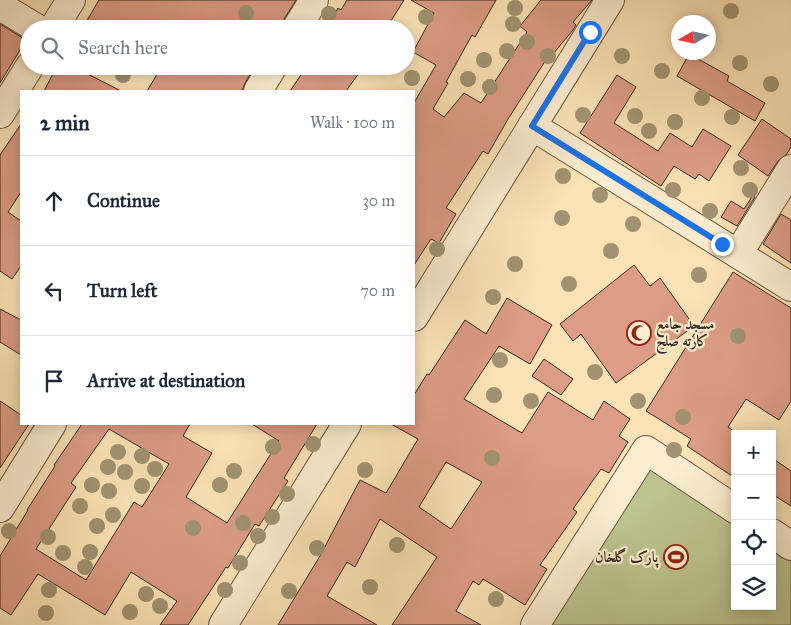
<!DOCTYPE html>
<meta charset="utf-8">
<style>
body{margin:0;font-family:"IM FELL Great Primer",Amiri,serif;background:#f6f6f7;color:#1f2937}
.controls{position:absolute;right:15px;bottom:15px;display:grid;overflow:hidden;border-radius:0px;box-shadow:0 2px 12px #0003}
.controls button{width:45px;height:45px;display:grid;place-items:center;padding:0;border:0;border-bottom:1px solid #e0e1e3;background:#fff;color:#1f2937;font:25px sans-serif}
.compass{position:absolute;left:671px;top:15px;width:45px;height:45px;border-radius:50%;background:#fff;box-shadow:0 2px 12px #0003;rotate:261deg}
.stop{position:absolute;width:15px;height:15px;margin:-11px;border:4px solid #1a73e8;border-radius:50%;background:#fff}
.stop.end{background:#1a73e8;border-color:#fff;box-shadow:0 1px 5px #0008}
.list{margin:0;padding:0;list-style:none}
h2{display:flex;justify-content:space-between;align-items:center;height:65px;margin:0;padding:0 20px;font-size:21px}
h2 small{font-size:16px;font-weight:400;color:#747a83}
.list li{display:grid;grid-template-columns:32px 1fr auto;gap:15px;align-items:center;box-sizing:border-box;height:90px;padding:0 20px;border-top:1px solid #e0e1e3}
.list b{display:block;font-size:19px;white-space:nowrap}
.list em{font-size:16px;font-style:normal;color:#747a83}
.icon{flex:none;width:28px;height:28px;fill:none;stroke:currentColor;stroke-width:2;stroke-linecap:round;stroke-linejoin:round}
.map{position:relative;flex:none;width:791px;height:625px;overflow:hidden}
.search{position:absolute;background:#fff;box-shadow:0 2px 12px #0003;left:20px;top:20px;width:395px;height:55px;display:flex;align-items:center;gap:12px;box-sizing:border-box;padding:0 18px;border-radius:28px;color:#747a83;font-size:19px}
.panel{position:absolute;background:#fff;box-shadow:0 2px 12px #0003;left:20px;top:90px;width:395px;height:335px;border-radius:0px}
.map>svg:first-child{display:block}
.green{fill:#bcc490;stroke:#7a7656}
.building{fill:#dc9c85;stroke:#39291b;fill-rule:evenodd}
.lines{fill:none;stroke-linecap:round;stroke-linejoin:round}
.minor-casing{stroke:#6a5842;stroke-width:30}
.minor{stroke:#fcedd0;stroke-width:28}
.tree{fill:#a29271}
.route{stroke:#1a73e8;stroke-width:6}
.labels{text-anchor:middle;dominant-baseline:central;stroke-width:4.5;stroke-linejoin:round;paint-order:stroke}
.poi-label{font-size:15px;font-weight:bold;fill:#39291b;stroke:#fcedd0;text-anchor:start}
</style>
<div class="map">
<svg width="791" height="625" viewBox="0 0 791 625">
<rect width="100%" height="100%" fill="#fbe3b7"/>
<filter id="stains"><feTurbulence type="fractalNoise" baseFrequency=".004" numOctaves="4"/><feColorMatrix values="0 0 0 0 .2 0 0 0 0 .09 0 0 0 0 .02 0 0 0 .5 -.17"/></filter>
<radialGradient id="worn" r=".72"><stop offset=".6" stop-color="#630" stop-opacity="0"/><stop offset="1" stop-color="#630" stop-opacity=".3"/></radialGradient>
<polygon class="green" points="649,468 735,523 735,606 772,606 772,548 791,560 791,625 549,625"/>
<g class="building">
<polygon points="99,0 296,0 278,29 82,29"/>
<polygon points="347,0 404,0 386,29 326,29 338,8 341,10"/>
<polygon points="411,0 496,0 475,37 472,35 446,82 448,83 433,109 444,117 464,93 481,103 527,32 520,26 541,0 592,0 573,22 576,25 573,30 553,54 551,52 508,119 488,154 483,151 446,208 456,214 439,243 431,239 414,265 414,103 436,65 413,52 434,13"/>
<polygon points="0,24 26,40 0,83"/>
<polygon points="689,54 729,76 727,81 765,103 755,121 677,76"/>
<polygon points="57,66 72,66 121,91 44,91"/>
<polygon points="162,66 255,66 245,83 242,91 147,91"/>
<polygon points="307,66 364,66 346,91 290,91"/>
<polygon points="617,75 636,87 614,123 658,151 670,133 692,147 703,129 731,146 709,181 699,174 695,179 674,166 661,186 580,133"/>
<polygon points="762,119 791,139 791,147 786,155 778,161 768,176 738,155"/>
<polygon points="21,124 21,192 8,212 21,221 21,266 12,279 0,271 0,155"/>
<polygon points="753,195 755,197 737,226 721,217 731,201 744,209"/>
<polygon points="781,214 791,220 791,263 763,244"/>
<polygon points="634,265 650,286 660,278 694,326 616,383 581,334 573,341 560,324"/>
<polygon points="733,272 791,308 791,401 779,420 746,399 728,427 735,432 735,478 687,446 691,439 646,411"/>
<path d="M507 298 552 325 530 364 499 346 464 399 522 433 548 392 593 420 604 401 630 419 619 436 628 442 609 473 601 469 573 509 577 512 540 565 547 569 525 605 483 579 479 585 473 581 456 611 481 625H392L437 557 380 519 355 567 347 562 327 596 377 625H278L320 556 360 480 386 493 418 439 391 424H414V395L427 374 429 375 465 320 486 334ZM446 462 482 482 451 529 419 507Z"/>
<polygon points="0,309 21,320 21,355 0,342"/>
<polygon points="544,359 573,379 561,395 532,376"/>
<polygon points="0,401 21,415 21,424 29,424 0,468"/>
<path d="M82 424H190L183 436 212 453 186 497 227 523 279 441 252 424H317L284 478 288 481 259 526 255 524 228 568 226 567 188 625H160L177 601 131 572 105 615 38 574 11 615 0 608V556L28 510H27L55 466 54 465ZM109 429 169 464 142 507 134 502 86 580 36 549 76 487 71 483Z"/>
<polygon points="772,458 791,471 791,506 772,494"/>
</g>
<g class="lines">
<defs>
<g id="minor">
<polyline points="0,6 38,29"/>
<polyline points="53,29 71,0"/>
<polyline points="296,29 314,0"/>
<polyline points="258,91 273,66"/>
<polyline points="0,114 30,66"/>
<polyline points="532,126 791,287"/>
<polyline points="738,254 791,169"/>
<polyline points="414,317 610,0"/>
<polyline points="0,508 52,424"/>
<polyline points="772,533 791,546"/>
<polyline points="223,625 347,424"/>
<polyline points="535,625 646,450 735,509"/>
</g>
</defs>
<use href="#minor" class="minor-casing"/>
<use href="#minor" class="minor"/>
</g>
<g class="tree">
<circle cx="515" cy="8" r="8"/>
<circle cx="731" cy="11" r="8"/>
<circle cx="246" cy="13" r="8"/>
<circle cx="329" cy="14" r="8"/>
<circle cx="426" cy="17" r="8"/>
<circle cx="513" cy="24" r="8"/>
<circle cx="527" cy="42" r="8"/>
<circle cx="507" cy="51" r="8"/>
<circle cx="548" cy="56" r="8"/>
<circle cx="622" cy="56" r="8"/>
<circle cx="484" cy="60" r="8"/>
<circle cx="740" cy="63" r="8"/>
<circle cx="662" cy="71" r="8"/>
<circle cx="123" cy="75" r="8"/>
<circle cx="412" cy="78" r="8"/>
<circle cx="468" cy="79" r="8"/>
<circle cx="771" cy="84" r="8"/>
<circle cx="490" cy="87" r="8"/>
<circle cx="702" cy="98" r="8"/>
<circle cx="583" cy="115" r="8"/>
<circle cx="635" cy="116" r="8"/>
<circle cx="732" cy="117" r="8"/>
<circle cx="675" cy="122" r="8"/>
<circle cx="649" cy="131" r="8"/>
<circle cx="741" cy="168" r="8"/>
<circle cx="563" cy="176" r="8"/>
<circle cx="673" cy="190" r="8"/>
<circle cx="750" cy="190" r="8"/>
<circle cx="600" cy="195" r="8"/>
<circle cx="710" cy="211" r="8"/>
<circle cx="562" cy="218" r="8"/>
<circle cx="633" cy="224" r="8"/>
<circle cx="437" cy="249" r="8"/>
<circle cx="611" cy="251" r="8"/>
<circle cx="515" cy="264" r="8"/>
<circle cx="699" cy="275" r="8"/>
<circle cx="569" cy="284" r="8"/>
<circle cx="493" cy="297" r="8"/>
<circle cx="738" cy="336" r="8"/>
<circle cx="500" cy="360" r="8"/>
<circle cx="595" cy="372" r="8"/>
<circle cx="494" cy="395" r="8"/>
<circle cx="531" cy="401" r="8"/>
<circle cx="638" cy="401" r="8"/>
<circle cx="683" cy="417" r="8"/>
<circle cx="313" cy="444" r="8"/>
<circle cx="273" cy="447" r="8"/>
<circle cx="674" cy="450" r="8"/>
<circle cx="118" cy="452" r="8"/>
<circle cx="142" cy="456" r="8"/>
<circle cx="492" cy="458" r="8"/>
<circle cx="108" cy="467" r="8"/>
<circle cx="155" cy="469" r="8"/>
<circle cx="365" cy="470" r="8"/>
<circle cx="234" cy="471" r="8"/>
<circle cx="125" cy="472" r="8"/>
<circle cx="92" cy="485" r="8"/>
<circle cx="220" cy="485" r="8"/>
<circle cx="142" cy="486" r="8"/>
<circle cx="109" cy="491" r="8"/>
<circle cx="287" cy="494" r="8"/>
<circle cx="80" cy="506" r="8"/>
<circle cx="113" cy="515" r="8"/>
<circle cx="272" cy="517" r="8"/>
<circle cx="243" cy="523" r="8"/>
<circle cx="97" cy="526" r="8"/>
<circle cx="193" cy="528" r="8"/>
<circle cx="9" cy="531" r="8"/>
<circle cx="258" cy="536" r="8"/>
<circle cx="48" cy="537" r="8"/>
<circle cx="397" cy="545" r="8"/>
<circle cx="317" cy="548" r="8"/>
<circle cx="90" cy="552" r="8"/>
<circle cx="63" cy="553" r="8"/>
<circle cx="240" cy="563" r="8"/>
<circle cx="85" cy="567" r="8"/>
<circle cx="370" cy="587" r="8"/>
<circle cx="49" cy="590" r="8"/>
<circle cx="225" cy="590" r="8"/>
<circle cx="289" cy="591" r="8"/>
<circle cx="146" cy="594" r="8"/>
<circle cx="496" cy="599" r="8"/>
<circle cx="160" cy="606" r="8"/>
<circle cx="130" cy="612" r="8"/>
<circle cx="46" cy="613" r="8"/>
</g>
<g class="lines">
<polyline class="route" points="590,32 532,126 722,244"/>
</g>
<defs>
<symbol id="mosque-ring" viewBox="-11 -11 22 22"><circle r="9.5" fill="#fcedd0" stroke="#8f2418" stroke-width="1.5"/><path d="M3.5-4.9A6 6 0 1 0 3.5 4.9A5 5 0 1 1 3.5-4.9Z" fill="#8f2418"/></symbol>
<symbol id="stadium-ring" viewBox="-11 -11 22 22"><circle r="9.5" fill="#fcedd0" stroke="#8f2418" stroke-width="1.5"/><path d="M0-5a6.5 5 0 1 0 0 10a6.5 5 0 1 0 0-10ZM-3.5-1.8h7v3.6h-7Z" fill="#8f2418"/></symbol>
</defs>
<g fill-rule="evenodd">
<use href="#mosque-ring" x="625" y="319" width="28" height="28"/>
<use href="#stadium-ring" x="662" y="543" width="28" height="28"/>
</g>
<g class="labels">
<g class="poi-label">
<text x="656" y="324">مسجد جامع<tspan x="656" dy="17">کارته صلح</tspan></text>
<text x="658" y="557" text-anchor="end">پارک گلخان</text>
</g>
</g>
<rect width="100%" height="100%" filter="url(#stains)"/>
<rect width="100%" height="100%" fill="url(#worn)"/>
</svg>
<div class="controls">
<button>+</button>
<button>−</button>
<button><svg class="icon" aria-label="locate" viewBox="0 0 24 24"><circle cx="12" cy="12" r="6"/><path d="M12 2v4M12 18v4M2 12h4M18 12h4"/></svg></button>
<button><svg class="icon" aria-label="layers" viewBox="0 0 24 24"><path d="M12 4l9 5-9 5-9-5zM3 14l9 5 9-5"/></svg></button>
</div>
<svg class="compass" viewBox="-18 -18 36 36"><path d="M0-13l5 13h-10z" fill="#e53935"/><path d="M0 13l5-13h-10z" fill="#747a83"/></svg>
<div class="stop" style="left:590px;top:32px"></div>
<div class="stop end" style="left:722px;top:244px"></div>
<div class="search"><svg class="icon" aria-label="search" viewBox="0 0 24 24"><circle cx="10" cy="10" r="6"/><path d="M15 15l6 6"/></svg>Search here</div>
<section class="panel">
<h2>2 min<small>Walk · 100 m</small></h2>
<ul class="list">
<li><svg class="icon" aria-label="ahead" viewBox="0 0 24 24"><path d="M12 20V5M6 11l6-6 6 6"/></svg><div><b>Continue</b></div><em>30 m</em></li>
<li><svg class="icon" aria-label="left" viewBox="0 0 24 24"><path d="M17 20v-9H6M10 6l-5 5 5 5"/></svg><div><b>Turn left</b></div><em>70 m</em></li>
<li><svg class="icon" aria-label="arrive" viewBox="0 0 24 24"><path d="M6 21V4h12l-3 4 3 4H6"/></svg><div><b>Arrive at destination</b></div></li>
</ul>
</section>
</div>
